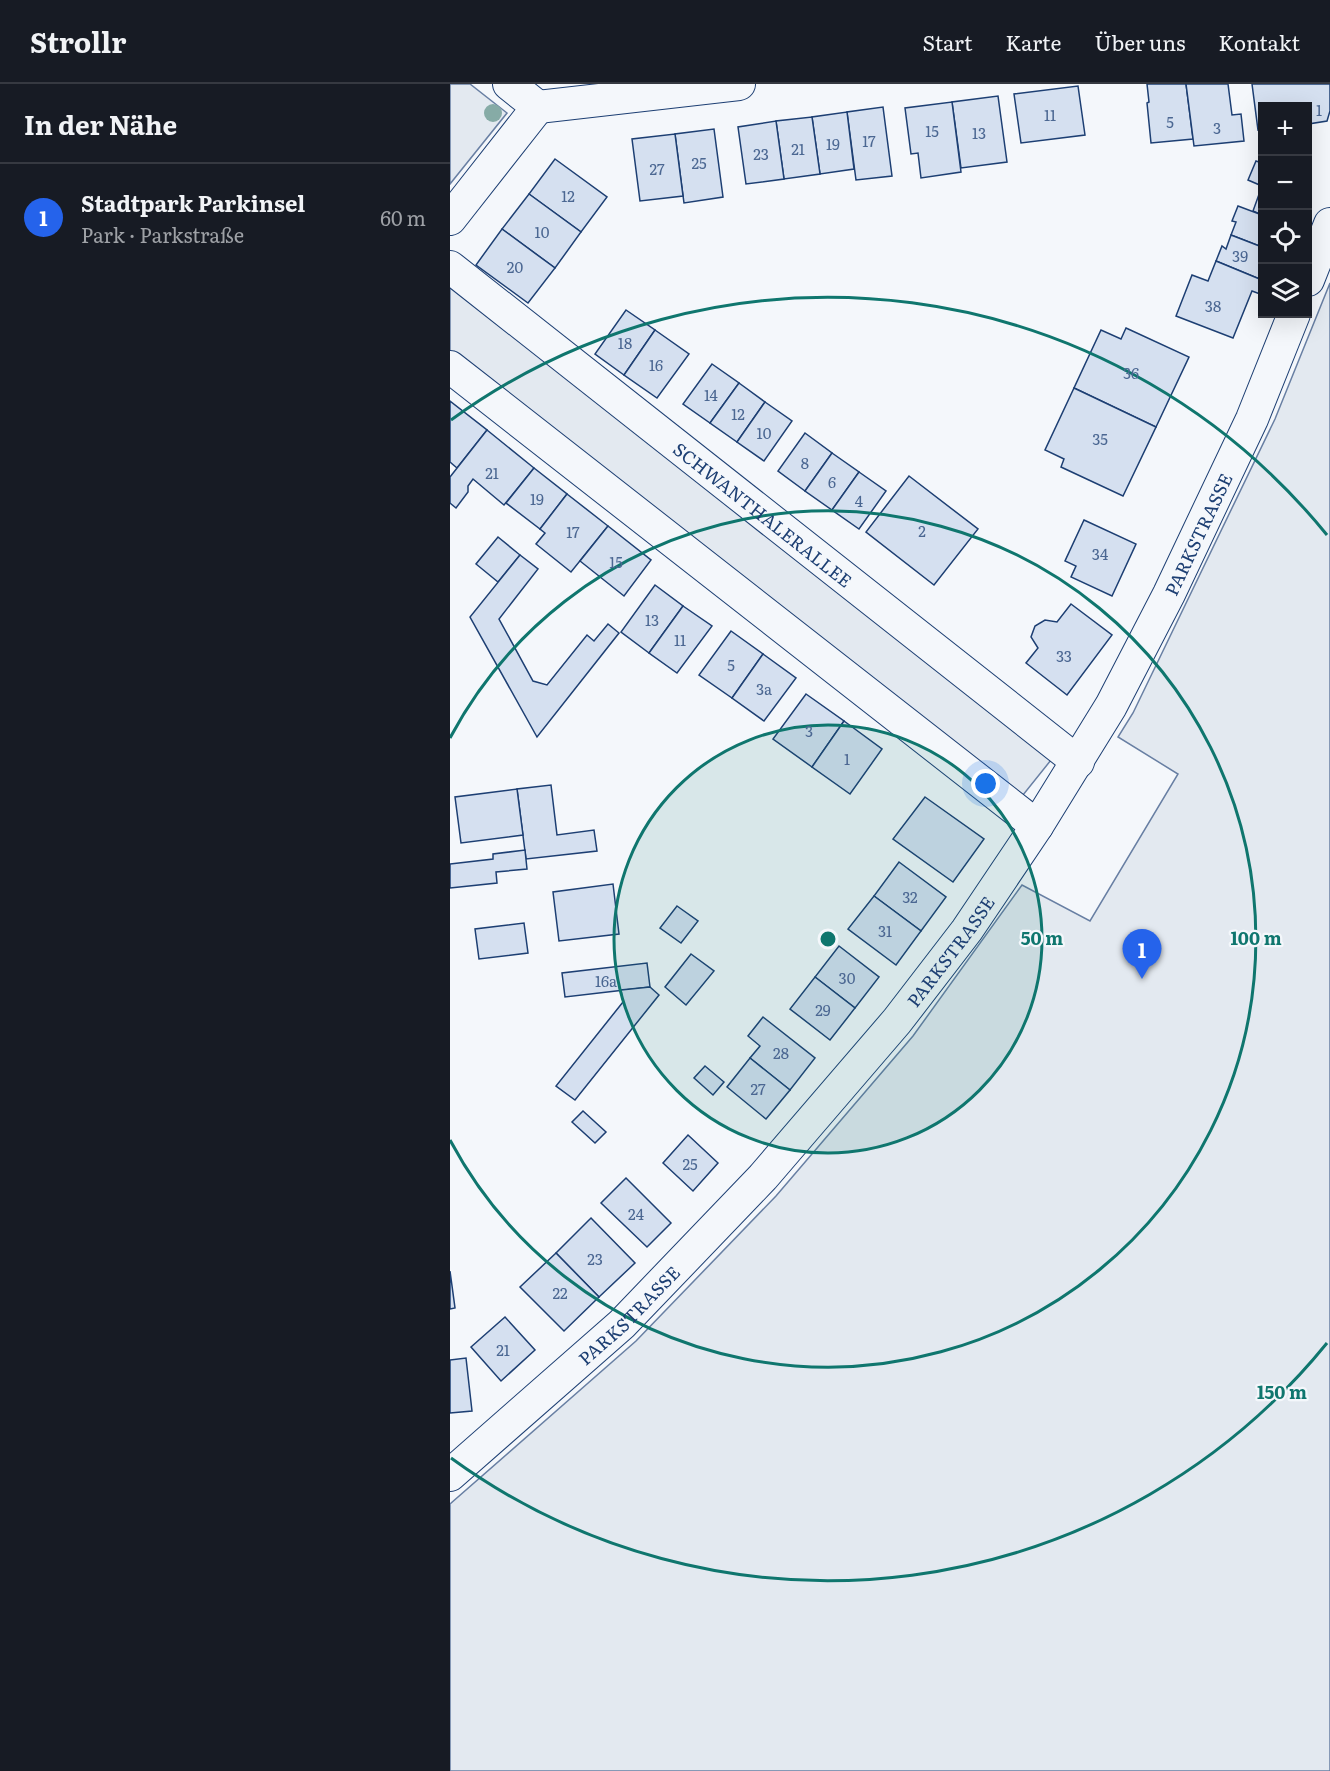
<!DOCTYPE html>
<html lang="de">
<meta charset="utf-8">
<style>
body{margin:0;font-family:Literata,serif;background:#20242c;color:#f1f3f6}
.controls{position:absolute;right:18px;top:18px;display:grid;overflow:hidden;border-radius:0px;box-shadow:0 6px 24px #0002}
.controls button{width:54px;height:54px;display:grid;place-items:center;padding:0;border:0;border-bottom:2px solid #363941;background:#171b24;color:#f1f3f6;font:30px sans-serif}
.you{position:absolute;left:536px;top:700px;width:21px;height:21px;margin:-15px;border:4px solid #fff;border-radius:50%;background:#1a73e8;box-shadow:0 0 0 9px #1a73e833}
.badge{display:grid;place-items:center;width:39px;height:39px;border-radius:50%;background:#2563eb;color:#fff;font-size:20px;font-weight:700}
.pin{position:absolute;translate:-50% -50px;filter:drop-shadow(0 2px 3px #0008)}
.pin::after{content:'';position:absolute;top:32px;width:21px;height:18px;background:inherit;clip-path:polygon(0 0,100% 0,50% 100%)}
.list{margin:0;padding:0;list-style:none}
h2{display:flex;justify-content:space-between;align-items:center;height:78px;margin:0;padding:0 24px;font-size:26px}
h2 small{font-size:20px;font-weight:400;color:#9ea1a6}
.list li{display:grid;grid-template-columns:39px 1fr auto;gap:18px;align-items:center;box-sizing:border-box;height:108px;padding:0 24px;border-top:2px solid #363941}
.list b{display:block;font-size:22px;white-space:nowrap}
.list p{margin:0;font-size:20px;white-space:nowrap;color:#9ea1a6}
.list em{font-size:20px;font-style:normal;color:#9ea1a6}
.icon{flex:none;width:33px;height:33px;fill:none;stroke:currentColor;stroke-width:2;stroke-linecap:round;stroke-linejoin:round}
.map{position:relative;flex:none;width:880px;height:1687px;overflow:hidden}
header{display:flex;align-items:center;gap:36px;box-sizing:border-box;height:84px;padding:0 30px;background:#171b24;border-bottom:2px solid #363941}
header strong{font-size:28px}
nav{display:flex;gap:33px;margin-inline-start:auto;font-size:21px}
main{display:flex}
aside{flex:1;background:#171b24}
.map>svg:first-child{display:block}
.green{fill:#e3e9f0;stroke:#687fa3;stroke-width:1.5}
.building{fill:#d5e0f0;stroke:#1d3f73;stroke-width:1.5}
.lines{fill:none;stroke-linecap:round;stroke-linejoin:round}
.minor-casing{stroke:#1d3f73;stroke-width:34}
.minor{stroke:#f4f7fb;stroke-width:32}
.tree{fill:#86aba6}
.ring{fill:none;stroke:#0f766e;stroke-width:3}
.labels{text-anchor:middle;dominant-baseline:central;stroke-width:4.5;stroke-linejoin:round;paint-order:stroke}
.number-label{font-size:15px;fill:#4b6792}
.street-label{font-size:18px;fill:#1d3f73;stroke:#f4f7fb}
.centre{fill:#0f766e;stroke:#f4f7fb;stroke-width:3}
.ring-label{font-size:18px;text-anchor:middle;font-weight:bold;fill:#0f766e;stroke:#f4f7fb;stroke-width:4.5;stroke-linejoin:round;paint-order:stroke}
</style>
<header>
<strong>Strollr</strong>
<nav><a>Start</a><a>Karte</a><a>Über uns</a><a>Kontakt</a></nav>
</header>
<main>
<aside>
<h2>In der Nähe<small></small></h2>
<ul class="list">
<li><span class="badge">1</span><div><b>Stadtpark Parkinsel</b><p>Park · Parkstraße</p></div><em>60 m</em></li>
</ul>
</aside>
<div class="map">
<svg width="880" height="1687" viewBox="0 0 880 1687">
<rect width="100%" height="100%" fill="#f4f7fb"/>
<g class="green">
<polygon points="0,0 20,0 57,29 0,100"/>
<polygon points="0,198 605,671 569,716 0,270"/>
<polygon points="880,199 880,1687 0,1687 0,1420 186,1257 326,1112 463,952 572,801 640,837 728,690 668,653 683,629 825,335"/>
</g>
<g class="building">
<polygon points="697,0 736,0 743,55 701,59 697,19 699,18"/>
<polygon points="736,0 778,0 782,31 791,30 794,57 744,62"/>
<polygon points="802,0 880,0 880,27 877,37 858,40 858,22 812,22 812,45 808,46"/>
<polygon points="628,2 635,51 571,59 564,10"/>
<polygon points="548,12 557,78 511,84 502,18"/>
<polygon points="502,18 511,88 471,94 468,69 461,70 455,24"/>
<polygon points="433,23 442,92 406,96 397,28"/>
<polygon points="397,28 404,85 370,90 362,33"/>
<polygon points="362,33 370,90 334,95 326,37"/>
<polygon points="326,37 334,95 296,100 288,43"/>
<polygon points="264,45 273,113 234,119 225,50"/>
<polygon points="225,50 233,112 190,117 182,55"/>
<polygon points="105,75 157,113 131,148 79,110"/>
<polygon points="806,77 812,79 812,102 798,96"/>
<polygon points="812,102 812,131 803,127"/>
<polygon points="79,110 131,148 105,184 52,145"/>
<polygon points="788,122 812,131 812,163 781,151 786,138 782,137"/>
<polygon points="52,145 105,184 78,219 26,181"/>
<polygon points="781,151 812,163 812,196 766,177 772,162 776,165"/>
<polygon points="766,177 812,196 810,210 802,207 783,254 726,232 742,191 758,197"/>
<polygon points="176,226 205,246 174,291 145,270"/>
<polygon points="676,244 739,273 706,343 624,304 651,246 671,255"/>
<polygon points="205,246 239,270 207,314 174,291"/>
<polygon points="262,280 289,299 260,339 233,320"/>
<polygon points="289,299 315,318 287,358 260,339"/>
<polygon points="624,304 706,343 673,412 611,383 614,375 595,366"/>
<polygon points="0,317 37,346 7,384 0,378"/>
<polygon points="315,318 342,337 314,377 287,358"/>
<polygon points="37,346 84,384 54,421 23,395 18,402 18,408 6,424 0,419 0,393"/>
<polygon points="355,349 382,369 355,407 328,387"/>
<polygon points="382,369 409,388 382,426 355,407"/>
<polygon points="84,384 117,410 90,445 56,419"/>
<polygon points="409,388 436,407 409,445 382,426"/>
<polygon points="459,392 528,445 484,501 416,448"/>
<polygon points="117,410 158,442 121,488 86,460 95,449 90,445"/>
<polygon points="634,436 686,460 662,512 621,493 626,482 615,477"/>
<polygon points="158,442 201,476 174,512 130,477"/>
<polygon points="48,453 70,471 48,498 26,480"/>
<polygon points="70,471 88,485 49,535 83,597 97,601 137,551 144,557 158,540 169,549 87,653 20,533"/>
<polygon points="205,501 233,522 199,569 171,548"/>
<polygon points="621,520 662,551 617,611 576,579 588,564 581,553 585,542 595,536 607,538"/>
<polygon points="233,522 262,542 227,589 199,569"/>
<polygon points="281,547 313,570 282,614 249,591"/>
<polygon points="313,570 346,594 314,637 282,614"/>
<polygon points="356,610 394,637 362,683 323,655"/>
<polygon points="394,637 432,665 400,710 362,683"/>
<polygon points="101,701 107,751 144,746 147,767 76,775 67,705"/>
<polygon points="67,705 73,751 11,759 5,713"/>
<polygon points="475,713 534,755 503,798 443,755"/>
<polygon points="75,766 77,785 46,788 47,799 0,804 0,780 43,775 43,770"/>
<polygon points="449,778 496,813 471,847 424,812"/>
<polygon points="163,800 169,850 109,857 103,808"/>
<polygon points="424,812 471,847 446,881 398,845"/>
<polygon points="227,822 248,837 231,859 210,844"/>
<polygon points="74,839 78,869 29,875 25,845"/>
<polygon points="389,862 429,893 405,924 365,893"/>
<polygon points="241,870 264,887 236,921 215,903"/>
<polygon points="197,879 200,903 115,913 112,889"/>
<polygon points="365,893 405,924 380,956 340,925"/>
<polygon points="200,903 209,911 125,1016 106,1002 173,918 171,906"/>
<polygon points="313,933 365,974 340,1006 300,974 310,962 298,952"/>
<polygon points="300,974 340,1006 316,1035 277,1003"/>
<polygon points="255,982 274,998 263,1011 244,994"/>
<polygon points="133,1027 156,1048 145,1059 122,1038"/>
<polygon points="238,1051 268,1079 243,1107 213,1079"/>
<polygon points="176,1094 221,1139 197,1163 151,1119"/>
<polygon points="141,1134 185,1179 149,1213 106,1169"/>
<polygon points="106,1169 149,1213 114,1247 70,1203"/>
<polygon points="0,1187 5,1224 0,1225"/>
<polygon points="55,1233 85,1266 51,1297 21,1263"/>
<polygon points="16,1274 22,1327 0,1329 0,1276"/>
</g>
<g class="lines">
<defs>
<g id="minor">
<polyline points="88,23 289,0"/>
<polyline points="0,135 88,23 59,0"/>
<path id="s1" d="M0 183 628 678"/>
<polyline points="858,196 880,140"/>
<polyline points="0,283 587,742"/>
<path id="s2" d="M0 1391 172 1240 313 1093 447 937 517 846 587 742 661 622 719 510 802 335 844 230"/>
</g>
</defs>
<use href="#minor" class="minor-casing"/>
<use href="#minor" class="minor"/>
</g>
<circle class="tree" cx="43" cy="29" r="9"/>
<circle cx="378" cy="855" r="214" fill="#0f766e" fill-opacity=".12"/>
<g class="ring">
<circle cx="378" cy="855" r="214"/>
<path d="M0 654A428 428 0 1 1 0 1056"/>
<path d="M877 1259A642 642 0 0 1 1 1374M1 336A642 642 0 0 1 877 451"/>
</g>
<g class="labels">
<g class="number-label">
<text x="869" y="25">1</text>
<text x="600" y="30">11</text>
<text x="720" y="37">5</text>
<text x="767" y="43">3</text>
<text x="482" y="46">15</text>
<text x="529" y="48">13</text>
<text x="419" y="56">17</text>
<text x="383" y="59">19</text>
<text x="348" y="64">21</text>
<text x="311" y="69">23</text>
<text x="249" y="78">25</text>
<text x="207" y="84">27</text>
<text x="118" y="111">12</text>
<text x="92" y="147">10</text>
<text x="790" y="171">39</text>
<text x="65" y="182">20</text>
<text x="763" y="221">38</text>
<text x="175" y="258">18</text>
<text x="206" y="280">16</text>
<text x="681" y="288">36</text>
<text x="261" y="310">14</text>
<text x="288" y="329">12</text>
<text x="314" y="348">10</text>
<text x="650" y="354">35</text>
<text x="355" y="378">8</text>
<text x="42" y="388">21</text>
<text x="382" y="397">6</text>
<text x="87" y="414">19</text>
<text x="409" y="416">4</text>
<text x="472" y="446">2</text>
<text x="123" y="447">17</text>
<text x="650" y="469">34</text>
<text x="166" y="477">15</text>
<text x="202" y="535">13</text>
<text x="230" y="555">11</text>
<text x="614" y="571">33</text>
<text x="281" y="580">5</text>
<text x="314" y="604">3a</text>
<text x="359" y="646">3</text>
<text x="397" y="674">1</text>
<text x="460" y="812">32</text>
<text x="435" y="846">31</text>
<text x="397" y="893">30</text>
<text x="156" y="896">16a</text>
<text x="373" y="925">29</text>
<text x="331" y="968">28</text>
<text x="308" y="1004">27</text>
<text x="240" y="1079">25</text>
<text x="186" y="1129">24</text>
<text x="145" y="1174">23</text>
<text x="110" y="1208">22</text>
<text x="53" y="1265">21</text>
</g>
<g class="street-label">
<text stroke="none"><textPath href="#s1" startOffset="399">SCHWANTHALERALLEE</textPath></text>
<text stroke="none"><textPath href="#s2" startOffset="1212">PARKSTRASSE</textPath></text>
<text stroke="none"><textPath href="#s2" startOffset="726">PARKSTRASSE</textPath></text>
<text stroke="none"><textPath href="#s2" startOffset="240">PARKSTRASSE</textPath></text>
</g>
</g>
<circle cx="378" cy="855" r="9" class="centre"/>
<g class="ring-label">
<text x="592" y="861">50 m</text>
<text x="806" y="861">100 m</text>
<text x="832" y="1315">150 m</text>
</g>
</svg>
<div class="controls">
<button>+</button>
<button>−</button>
<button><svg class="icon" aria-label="locate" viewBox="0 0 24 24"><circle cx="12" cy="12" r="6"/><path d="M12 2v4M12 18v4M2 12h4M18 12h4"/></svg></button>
<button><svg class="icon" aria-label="layers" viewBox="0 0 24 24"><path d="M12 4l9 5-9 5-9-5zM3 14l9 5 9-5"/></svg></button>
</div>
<div class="you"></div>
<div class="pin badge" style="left:692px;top:895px">1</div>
</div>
</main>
